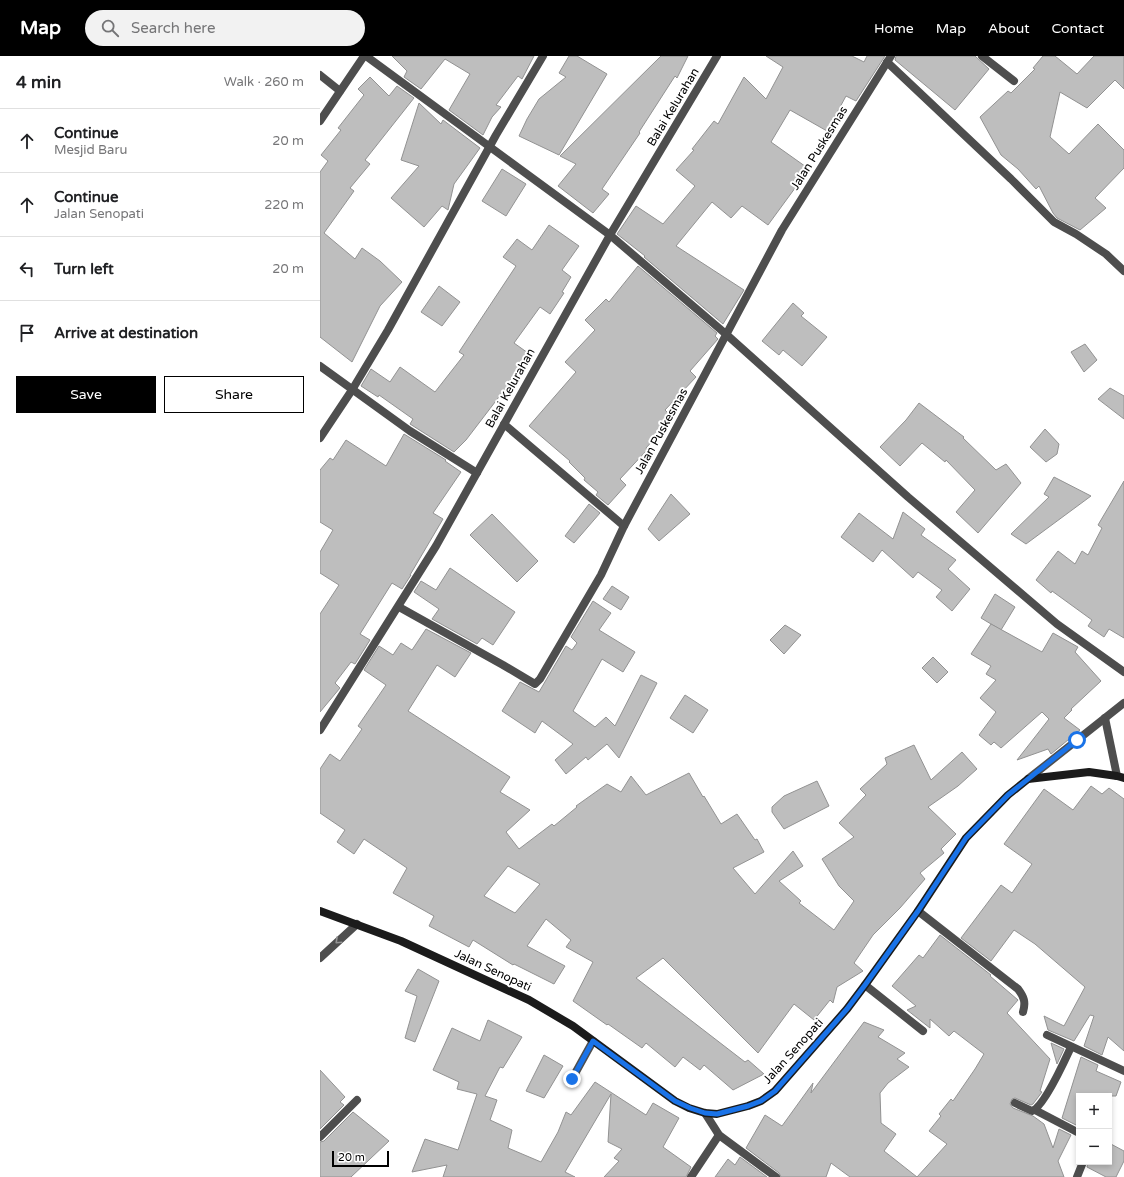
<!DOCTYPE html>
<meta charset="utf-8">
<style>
body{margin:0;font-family:"Varela Round",sans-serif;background:#f2f2f2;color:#202124}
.controls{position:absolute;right:12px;bottom:12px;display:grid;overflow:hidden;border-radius:0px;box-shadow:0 2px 6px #0003}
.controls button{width:36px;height:36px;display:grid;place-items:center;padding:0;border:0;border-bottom:1px solid #e0e0e0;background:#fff;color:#202124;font:20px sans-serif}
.scale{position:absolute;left:12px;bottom:10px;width:57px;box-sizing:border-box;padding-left:4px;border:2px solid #000;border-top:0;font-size:11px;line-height:14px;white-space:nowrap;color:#000;-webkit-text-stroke:3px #fff;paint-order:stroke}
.stop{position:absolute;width:12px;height:12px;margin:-9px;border:3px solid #1a73e8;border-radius:50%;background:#fff}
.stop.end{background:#1a73e8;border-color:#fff;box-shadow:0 1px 4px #0008}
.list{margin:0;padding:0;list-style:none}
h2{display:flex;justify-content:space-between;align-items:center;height:52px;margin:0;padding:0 16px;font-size:17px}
h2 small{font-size:13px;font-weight:400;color:#757577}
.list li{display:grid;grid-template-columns:26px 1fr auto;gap:12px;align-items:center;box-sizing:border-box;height:64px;padding:0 16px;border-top:1px solid #e0e0e0}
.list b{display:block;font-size:15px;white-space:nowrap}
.list p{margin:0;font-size:13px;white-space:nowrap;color:#757577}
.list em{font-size:13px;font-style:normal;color:#757577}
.actions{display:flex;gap:8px;padding:12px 16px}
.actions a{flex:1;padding:9px 0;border:1px solid #000;border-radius:0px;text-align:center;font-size:14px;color:#000}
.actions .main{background:#000;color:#fff}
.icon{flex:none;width:22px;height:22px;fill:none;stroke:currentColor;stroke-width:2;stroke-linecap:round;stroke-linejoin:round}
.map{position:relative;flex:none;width:804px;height:1121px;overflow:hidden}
header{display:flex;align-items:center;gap:24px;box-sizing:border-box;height:56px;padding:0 20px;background:#000;color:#fff}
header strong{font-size:19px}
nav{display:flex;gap:22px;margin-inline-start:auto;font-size:14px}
.search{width:280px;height:36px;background:#f2f2f2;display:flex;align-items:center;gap:10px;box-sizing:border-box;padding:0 14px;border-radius:22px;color:#757577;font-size:15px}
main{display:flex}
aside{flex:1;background:#fff}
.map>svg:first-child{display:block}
.building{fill:#bebebe;stroke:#929292;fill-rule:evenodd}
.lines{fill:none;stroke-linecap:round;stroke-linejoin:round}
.service{stroke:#4e4e4e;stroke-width:8}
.minor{stroke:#4e4e4e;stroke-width:8}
.tertiary{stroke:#4e4e4e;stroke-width:8}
.secondary{stroke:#1b1b1b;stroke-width:8}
.oneway{stroke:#959595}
.route{stroke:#1a73e8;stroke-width:5}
.labels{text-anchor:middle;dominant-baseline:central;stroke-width:4;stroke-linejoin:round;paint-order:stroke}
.street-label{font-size:12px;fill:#000;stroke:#fff}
</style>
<header>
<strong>Map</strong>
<div class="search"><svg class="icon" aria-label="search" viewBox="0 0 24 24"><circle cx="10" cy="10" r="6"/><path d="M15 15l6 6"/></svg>Search here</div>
<nav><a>Home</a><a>Map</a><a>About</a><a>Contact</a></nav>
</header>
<main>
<aside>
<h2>4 min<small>Walk · 260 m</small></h2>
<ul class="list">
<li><svg class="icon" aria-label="ahead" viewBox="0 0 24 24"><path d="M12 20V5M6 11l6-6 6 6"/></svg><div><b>Continue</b><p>Mesjid Baru</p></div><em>20 m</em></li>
<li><svg class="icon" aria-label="ahead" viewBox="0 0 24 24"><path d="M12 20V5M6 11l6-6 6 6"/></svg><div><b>Continue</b><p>Jalan Senopati</p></div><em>220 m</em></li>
<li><svg class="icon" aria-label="left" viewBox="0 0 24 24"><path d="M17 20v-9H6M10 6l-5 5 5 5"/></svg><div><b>Turn left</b></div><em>20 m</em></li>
<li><svg class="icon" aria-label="arrive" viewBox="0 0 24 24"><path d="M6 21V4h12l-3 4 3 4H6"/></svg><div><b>Arrive at destination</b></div></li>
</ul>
<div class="actions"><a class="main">Save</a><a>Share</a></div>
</aside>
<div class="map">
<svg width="804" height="1121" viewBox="0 0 804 1121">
<rect width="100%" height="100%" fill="#fff"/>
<g class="building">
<polygon points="72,0 214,0 202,23 198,20 176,49 181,51 172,61 163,79 129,54 150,18 125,3 101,33 84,21 87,15"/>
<polygon points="249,0 257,0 287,18 239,99 199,80 207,63 219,43 246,21 239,17"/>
<polygon points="341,0 368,0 357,22 355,20 319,76 320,77 282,133 289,138 273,157 238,130 256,108 240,100"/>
<polygon points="446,0 532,0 544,6 547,0 565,0 536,45 526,40 507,75 470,54 451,86 489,113 448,169 422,150 411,162 392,146 356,190 424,234 403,268 324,201 325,200 297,178 316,150 343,168 375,130 356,114 374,94 372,93 394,65 398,68 424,21 446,43 463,11"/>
<polygon points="576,0 655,0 669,13 635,54 575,4"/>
<polygon points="723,0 735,0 757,18 774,0 804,0 804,33 795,24 767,52 740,36 730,81 749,98 778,68 804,94 804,112 775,142 786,152 760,174 737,162 733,157 719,130 716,133 698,113 681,99 660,61 688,35 691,37 715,13 713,12"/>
<polygon points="50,21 69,40 77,30 94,42 45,104 50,108 30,132 34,135 4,177 35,203 42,192 60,205 82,226 60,250 32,306 0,281 0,116 8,105 1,99 21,74 18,72 44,39 38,33"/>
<polygon points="99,47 121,68 123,64 160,92 134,128 128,154 122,150 104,171 71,142 99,110 81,104"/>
<polygon points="182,113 206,128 186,160 162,145"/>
<polygon points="229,169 259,190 242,214 251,221 242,236 244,237 230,258 220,251 194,287 208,297 185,333 146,384 134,396 90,368 93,363 59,339 58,341 41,330 51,313 70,326 80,311 115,336 144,299 139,296 196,210 183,201 197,183 212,194"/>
<polygon points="318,210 397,277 395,280 398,283 370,315 376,321 345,354 353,362 326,392 327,394 300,423 306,429 288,449 276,439 278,436 264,424 265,422 249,406 250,405 209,370 256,316 245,306 275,274 265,264 286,243 289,246"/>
<polygon points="119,230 140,246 122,270 101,256"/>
<polygon points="473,247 484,257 481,260 507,281 482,310 463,294 459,299 442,285"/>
<polygon points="765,288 777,304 764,316 751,296"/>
<polygon points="790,332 804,340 804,363 778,343"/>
<polygon points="599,347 644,381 643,382 676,414 686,408 701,427 658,477 636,456 655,434 626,404 625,406 602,387 580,410 560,391 586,364"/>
<polygon points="725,373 739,388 737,398 726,406 710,391"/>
<polygon points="84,378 126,404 125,405 141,416 113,457 123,463 90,519 91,519 82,533 72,527 40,578 50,584 35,608 31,606 15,627 20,632 0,656 0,558 19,529 0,517 0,496 13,474 0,466 0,414 10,402 13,404 26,384 66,410"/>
<polygon points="734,421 771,440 706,488 691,478 729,441 724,438"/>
<polygon points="804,425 804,582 789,573 784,581 768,570 772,564 732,535 731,537 716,524 738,495 755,508 762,495 768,499 782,472 778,469"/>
<polygon points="351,438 370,458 339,485 328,473"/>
<polygon points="269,448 280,457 254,487 245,480"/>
<polygon points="583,456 605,473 601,479 636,504 628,513 650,533 632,555 616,541 622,534 598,516 593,522 562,494 553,506 521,481 539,457 573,483"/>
<polygon points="172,458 218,505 197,526 150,479"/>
<polygon points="130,512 195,556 173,589 162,582 157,588 112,563 119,553 94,536 101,525 116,534"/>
<polygon points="292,530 309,541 301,554 283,543"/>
<polygon points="675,538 695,551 681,574 661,562"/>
<polygon points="273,545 291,557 279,574 315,596 303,616 282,603 253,655 275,671 286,661 295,670 321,619 337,627 299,702 287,688 268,704 266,701 246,718 235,704 253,688 222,665 215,677 182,655 200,626 219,636 246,590 252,594 257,587 251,581"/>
<polygon points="671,568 722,596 733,577 758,591 755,596 781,625 751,653 752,654 744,662 760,674 731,698 728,693 697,704 729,663 722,656 681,692 674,686 671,689 659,679 676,656 660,642 676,624 666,618 671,610 651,598"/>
<polygon points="465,569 481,579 464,598 450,584"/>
<path d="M106 573 151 597 135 621 117 609 88 655 190 721 180 736 210 754 186 776 199 793 232 768 234 770 257 751 256 750 287 728 301 736 311 720 326 739 369 717 383 741 384 740 401 768 417 758 435 784 437 783 444 796 413 812 435 838 473 795 483 810 459 825 481 845 479 847 514 874 534 845 519 830 502 803 534 781 519 767 546 739 540 733 567 708 565 702 594 689 611 724 642 696 657 713 638 730 608 751 636 778 621 793 624 797 600 817 605 823 580 852 553 879 534 907 543 915 517 931 513 947 510 944 494 964 474 948 438 997 343 902 316 922 425 1006 428 1004 444 1018 413 1034 384 1009 380 1014 363 1001 355 1011 326 987 322 992 288 968 287 969 253 945 273 906 246 891 251 884 226 863 207 890 245 910 234 928 194 908 193 909 153 884 149 891 109 870 114 860 73 837 87 812 44 783 34 798 17 786 25 774 0 757V713L10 698 20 705 42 673 38 670 66 629 44 614 59 590 73 599 81 587 92 594ZM188 810 220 828 195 857 164 840Z"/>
<polygon points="613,601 628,616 617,627 602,612"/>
<polygon points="365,639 388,654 373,677 350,662"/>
<polygon points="497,725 509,750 464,773 452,756 452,751 464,740"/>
<polygon points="771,730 782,738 789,732 804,743 804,995 788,981 782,999 764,990 774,960 770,959 754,985 728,974 724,960 744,970 765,931 715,888 694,874 671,905 641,882 681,829 692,837 712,808 684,788 724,733 753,754"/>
<polygon points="620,879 671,919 670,920 698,944 687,957 730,1003 720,1035 722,1036 713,1048 711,1049 695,1042 692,1043 690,1048 693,1052 713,1060 724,1068 733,1092 739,1073 751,1079 738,1105 744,1121 597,1121 627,1088 609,1075 621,1060 619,1058 631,1043 633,1045 655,1013 664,998 634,975 629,980 610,963 610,972 587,954 596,950 572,930 599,899 603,902"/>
<polygon points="98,913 119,925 95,986 85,982 97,940 85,935"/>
<polygon points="168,964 202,981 183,1012 180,1011 165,1040 177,1044 170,1064 192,1074 188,1092 221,1106 238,1076 246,1056 251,1059 275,1026 326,1059 333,1047 359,1062 343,1091 371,1111 366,1121 284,1121 299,1105 294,1102 302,1093 288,1086 291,1038 245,1116 255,1121 123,1121 127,1109 92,1116 105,1083 138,1094 157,1038 137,1033 139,1026 113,1014 132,972 160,985"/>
<polygon points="544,966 564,974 558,981 585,997 577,1003 589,1011 568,1027 560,1037 561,1067 576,1078 564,1095 597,1121 530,1121 511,1107 506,1121 461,1121 459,1117 426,1092 445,1059 462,1070 493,1027 491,1037"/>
<polygon points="731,987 744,993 737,1008"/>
<polygon points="224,999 243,1010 224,1042 206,1035"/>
<polygon points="761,1001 778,1009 776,1015 801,1026 796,1040 759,1040 759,1062 756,1069 742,1062"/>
<polygon points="0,1014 25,1041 20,1046 24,1049 0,1073"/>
<polygon points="33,1056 69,1085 31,1121 0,1121 0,1086 4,1085"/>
<polygon points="789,1087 804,1095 804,1105 796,1121 786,1121 767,1111 768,1106 789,1106"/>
<polygon points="420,1101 447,1121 395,1121 408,1103 415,1109"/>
</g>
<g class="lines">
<g class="service">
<polyline points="0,902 37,868"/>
<polyline points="252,1023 273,985"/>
</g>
<g class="minor">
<polyline points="46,0 290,179 407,279 588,441 737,568 804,616"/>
<polyline points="662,0 694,25"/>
<polyline points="567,6 691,123 734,166 756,178 786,198 804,215"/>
<polyline points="0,19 20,35"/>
<polyline points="0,65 44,0"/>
<polyline points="0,310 90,375 157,417"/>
<polyline points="184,368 304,470"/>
<polyline points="0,382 32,334 68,274 176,79 223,0"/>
<polyline points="79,551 183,609 215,628 220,623 281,519 304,470 462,174 571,0"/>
<polyline points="0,674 116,490 290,179 397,0"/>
<path d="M598 855 698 933C704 941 706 946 703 956"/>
<polyline points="545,929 603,975"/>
<polyline points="727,979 804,1015"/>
<path d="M695 1047 712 1055C724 1051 745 1004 751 991"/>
<polyline points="715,1054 759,1077"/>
<polyline points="385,1057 399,1079 456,1121"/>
<polyline points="0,1081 37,1044"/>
<polyline points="371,1121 399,1079"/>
<polyline points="757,1121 763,1106"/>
</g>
<g class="tertiary">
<polyline points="785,662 797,720"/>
<polyline points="708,723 804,647"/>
</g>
<polyline class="secondary" points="0,855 81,885 209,944 253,970 355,1045 369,1052 385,1057 397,1058 428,1050 441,1045 455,1035 527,953 545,929 598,855 646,782 688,739 708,723 769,716 797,720 804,722"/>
</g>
<defs><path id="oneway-chevron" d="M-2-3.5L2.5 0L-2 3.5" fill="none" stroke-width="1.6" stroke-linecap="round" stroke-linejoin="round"/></defs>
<use class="oneway" href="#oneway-chevron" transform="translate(18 885) rotate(137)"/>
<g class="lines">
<polyline class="route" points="252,1023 273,985 355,1045 370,1052 385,1057 397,1058 428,1050 441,1045 455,1035 527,953 545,929 598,855 646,782 688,739 757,684"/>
</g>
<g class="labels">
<g class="street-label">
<text transform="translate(353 51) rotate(-59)">Balai Kelurahan</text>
<text transform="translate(499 92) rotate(-58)">Jalan Puskesmas</text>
<text transform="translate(190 332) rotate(-61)">Balai Kelurahan</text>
<text transform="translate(341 375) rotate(-61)">Jalan Puskesmas</text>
<text transform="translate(173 914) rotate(25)">Jalan Senopati</text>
<text transform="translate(473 995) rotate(-48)">Jalan Senopati</text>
</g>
</g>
</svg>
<div class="controls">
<button>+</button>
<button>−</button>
</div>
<div class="scale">20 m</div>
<div class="stop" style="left:757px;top:684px"></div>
<div class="stop end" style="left:252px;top:1023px"></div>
</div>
</main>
